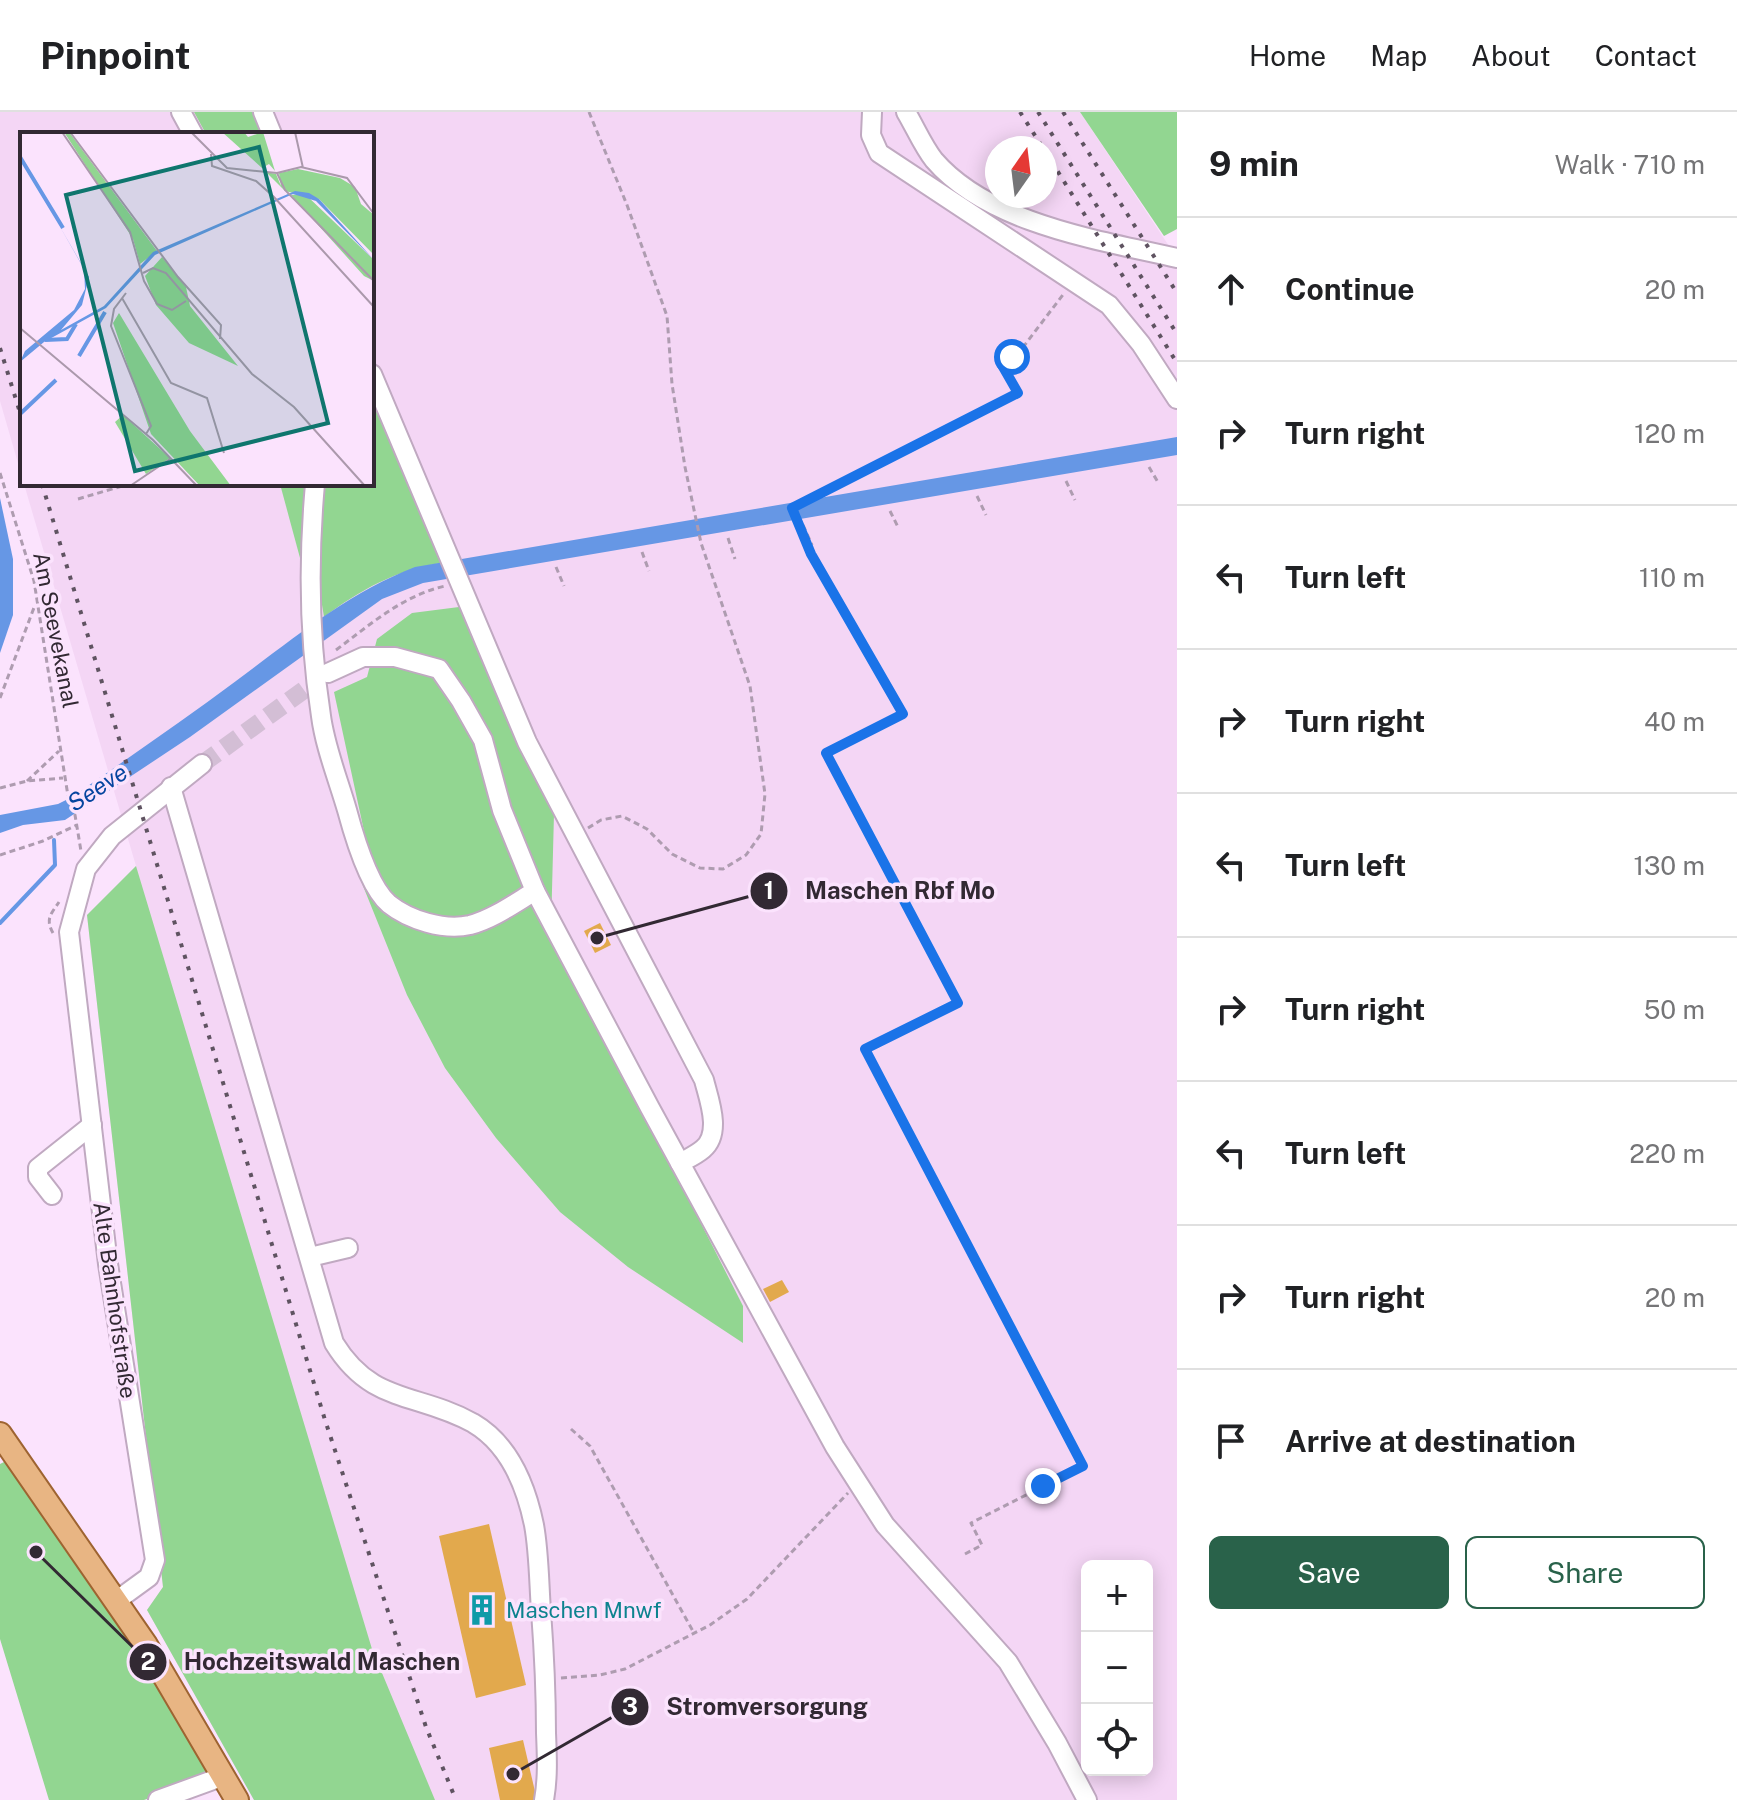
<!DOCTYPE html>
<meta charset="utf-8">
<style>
body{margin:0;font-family:"Public Sans",sans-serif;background:#f6f6f6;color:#202124}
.controls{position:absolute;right:24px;bottom:24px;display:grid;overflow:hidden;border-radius:12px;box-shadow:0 4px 20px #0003}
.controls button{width:72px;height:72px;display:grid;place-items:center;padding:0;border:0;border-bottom:2px solid #e0e0e0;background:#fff;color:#202124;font:40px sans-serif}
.compass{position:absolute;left:985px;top:24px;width:72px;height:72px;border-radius:50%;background:#fff;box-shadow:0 4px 20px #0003;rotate:14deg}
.stop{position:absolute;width:24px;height:24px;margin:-18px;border:6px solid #1a73e8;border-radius:50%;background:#fff}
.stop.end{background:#1a73e8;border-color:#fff;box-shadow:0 2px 8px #0008}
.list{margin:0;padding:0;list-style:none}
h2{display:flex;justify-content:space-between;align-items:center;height:104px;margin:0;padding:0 32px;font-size:34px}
h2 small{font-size:26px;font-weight:400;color:#757577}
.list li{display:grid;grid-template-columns:52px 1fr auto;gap:24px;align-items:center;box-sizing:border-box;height:144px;padding:0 32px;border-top:2px solid #e0e0e0}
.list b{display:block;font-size:30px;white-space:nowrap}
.list em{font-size:26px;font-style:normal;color:#757577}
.actions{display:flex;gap:16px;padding:24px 32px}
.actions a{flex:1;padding:18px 0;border:2px solid #29624a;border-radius:12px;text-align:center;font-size:28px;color:#29624a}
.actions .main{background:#29624a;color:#fff}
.icon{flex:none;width:44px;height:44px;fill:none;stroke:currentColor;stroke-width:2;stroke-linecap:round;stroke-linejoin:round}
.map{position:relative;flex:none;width:1177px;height:1688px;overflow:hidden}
header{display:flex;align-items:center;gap:48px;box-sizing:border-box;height:112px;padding:0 40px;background:#fff;border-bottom:2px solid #e0e0e0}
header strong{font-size:38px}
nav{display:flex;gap:44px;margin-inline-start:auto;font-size:28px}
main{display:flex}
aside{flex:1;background:#fff}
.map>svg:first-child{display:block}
.built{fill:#f4d6f5;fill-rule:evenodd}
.green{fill:#92d691}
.water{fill:#6697e5}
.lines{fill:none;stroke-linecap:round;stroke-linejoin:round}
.stream{stroke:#6697e5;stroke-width:4}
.building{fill:#e2a94d}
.minor-tunnel{stroke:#d3bed5;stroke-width:18;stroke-dasharray:18 9;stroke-linecap:butt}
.minor-casing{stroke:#c0a9c1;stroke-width:22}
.major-casing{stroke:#9e6431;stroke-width:26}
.path{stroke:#ae9cb0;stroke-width:3;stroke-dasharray:6 4;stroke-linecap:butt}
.minor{stroke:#fff;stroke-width:18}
.major{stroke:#e8b583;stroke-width:22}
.rail{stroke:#5f5361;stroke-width:4;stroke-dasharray:4 8;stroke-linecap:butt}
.route{stroke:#1a73e8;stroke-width:10}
.labels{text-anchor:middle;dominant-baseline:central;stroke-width:7;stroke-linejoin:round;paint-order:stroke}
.street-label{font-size:22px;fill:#322933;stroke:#fbe3fd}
.culture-label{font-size:22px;fill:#0d838f;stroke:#fbe3fd;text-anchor:start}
.water-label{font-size:24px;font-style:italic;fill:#05459f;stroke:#fbe3fd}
.inset-river{fill:none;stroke:#6697e5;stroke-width:4}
.inset-road{fill:none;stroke:#ab99ac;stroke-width:2}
.view{fill:#0f766e;fill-opacity:0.15;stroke:#0f766e;stroke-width:4}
.inset-edge{fill:none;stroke:#322933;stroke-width:4}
.leader{fill:none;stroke:#322933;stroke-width:3}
.callout-dot{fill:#322933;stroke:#fbe3fd;stroke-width:3}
.mark-label{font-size:24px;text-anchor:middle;font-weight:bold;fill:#fff}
.callout-label{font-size:24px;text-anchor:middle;font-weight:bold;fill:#322933;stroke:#fbe3fd;stroke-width:7;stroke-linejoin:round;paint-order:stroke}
</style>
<header>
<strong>Pinpoint</strong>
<nav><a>Home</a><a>Map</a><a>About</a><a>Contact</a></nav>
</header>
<main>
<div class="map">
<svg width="1177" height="1688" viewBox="0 0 1177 1688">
<rect width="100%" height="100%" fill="#fbe3fd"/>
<path class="built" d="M0 0H1080L1177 146V1688H254L147 1498 163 1475 87 803 136 754 24 372H372V22H22V365L0 289ZM997 36H1045V84H997ZM1087 1454H1147V1658H1087Z"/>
<g class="green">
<polygon points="194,0 256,0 265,22 206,22"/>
<polygon points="1080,0 1177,0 1177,117 1164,124"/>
<path d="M372 283 441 451C396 458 360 478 324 505L314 444 322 372H372Z"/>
<polygon points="280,372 309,372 303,457"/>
<polygon points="459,495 518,627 554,702 551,816 743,1194 743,1231 628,1155 560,1100 496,1026 445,956 407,883 359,764 364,719 334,580 367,565 377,527 412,501"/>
<polygon points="136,754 372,1537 435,1688 254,1688 147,1498 163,1475 87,803"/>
<polygon points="10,1347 13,1352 218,1661 144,1688 49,1688 0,1527 0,1352"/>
</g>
<g class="water">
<path d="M1177 325V343L423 471 382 487 190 625 65 708 23 713 0 721V703L58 692 72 685C127 647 182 609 236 569 294 526 348 481 415 455Z"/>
<polygon points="0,386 13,447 13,503 0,541"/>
</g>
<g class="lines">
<polyline class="stream" points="0,811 55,753 54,728"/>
</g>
<g class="building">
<polygon points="600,811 611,833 595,841 584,819"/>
<polygon points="782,1168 789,1180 770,1190 763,1177"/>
<polygon points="489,1412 526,1573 476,1586 439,1424"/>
<polygon points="523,1628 537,1688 500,1688 489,1636"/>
</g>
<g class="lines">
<polyline class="minor-tunnel" points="202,652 326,562"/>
<defs>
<g id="minor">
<polyline points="181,0 193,22"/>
<polyline points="263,0 272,22"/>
<polyline points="872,0 871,23 879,41 1109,193 1141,232 1177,287"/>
<path d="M906 0C915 15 923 34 934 48 989 112 1099 128 1177 146"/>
<path d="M372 262 527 630 704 968C709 988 722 1021 703 1037 696 1043 687 1047 680 1051"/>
<path d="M315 372C308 449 309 527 321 604 325 635 338 667 347 698 354 724 369 775 389 792 409 808 444 819 470 813 493 807 515 791 535 779"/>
<polyline points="328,561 363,545 395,545 439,557 461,589 483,628 502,698 535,779 650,996 835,1335 885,1413 1008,1550 1057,1631 1087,1688"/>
<path d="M171 675 334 1231C372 1293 417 1280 473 1311 509 1332 526 1374 534 1413 539 1440 539 1471 541 1499 544 1539 546 1580 546 1621 547 1644 548 1666 544 1688"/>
<polyline points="52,1083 38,1065 38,1056 92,1013"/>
<polyline points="310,1145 348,1136"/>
<polyline points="116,1489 149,1465 155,1448 108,1152 69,820 86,757 112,724 202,652"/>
<polyline points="158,1688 224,1664"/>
</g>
<polyline id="major" points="0,1322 146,1533 237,1688"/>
</defs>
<use href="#minor" class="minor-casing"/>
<use href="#major" class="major-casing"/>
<g class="path">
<polyline points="1149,355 1159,372"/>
<polyline points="0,361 34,469 68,684 75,703 81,739"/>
<polyline points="1066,369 1075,388"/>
<polyline points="977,384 986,403"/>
<polyline points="78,387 129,372"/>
<polyline points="890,399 898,415"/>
<polyline points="803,413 812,433"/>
<polyline points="728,426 735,447"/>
<polyline points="642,440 649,459"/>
<polyline points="556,455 564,474"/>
<path d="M336 538C371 512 402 484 445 474"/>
<polyline points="0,586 35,493"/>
<polyline points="27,669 59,639"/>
<polyline points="0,676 27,669 63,666"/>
<polyline points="588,716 601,708 622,704 647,717 672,742 700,756 723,757 746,743 761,722 765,682 750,574 701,431 685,355 672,272 667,204 627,93 589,0"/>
<polyline points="0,743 43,729 77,713"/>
<path d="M53 821C45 807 51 802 59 790"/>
<polyline points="571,1317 590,1334 694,1521"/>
<polyline points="965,1442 982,1433 971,1411 1083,1354 865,937 958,891 826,641 903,602 811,442 792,396 1018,281 1002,253 1024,234 1065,180"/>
<polyline points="561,1566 600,1563 625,1557 710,1513 747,1487 848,1381"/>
</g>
<use href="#minor" class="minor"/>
<use href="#major" class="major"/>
<g class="rail">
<polyline points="1020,0 1043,36"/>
<polyline points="1038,0 1177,222"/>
<polyline points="1063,0 1177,181"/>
<polyline points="1045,39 1177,251"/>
<polyline points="0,236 22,307"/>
<polyline points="42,372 325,1308 426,1615 456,1688"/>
</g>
</g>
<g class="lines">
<polyline class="route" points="1012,245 1002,253 1018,281 792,396 811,442 903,602 826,641 958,891 865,937 1083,1354 1043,1374"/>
</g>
<defs>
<symbol id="building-bare" viewBox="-9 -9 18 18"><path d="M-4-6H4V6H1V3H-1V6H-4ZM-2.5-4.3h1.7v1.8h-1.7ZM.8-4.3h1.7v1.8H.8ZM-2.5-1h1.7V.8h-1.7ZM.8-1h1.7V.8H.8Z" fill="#0f9aa8" stroke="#fbe3fd" stroke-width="2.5" paint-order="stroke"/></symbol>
</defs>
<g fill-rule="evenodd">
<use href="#building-bare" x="460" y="1476" width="44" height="44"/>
</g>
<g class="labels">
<g class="street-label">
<text transform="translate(56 518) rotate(79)">Am Seevekanal</text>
<text transform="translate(115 1188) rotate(82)">Alte Bahnhofstraße</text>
</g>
<g class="culture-label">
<text x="506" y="1498">Maschen Mnwf</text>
</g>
<g class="water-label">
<text transform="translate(97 675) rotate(-33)">Seeve</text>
</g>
</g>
<g transform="translate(20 20)">
<rect width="354" height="354" fill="#fbe3fd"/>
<path d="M44 0H49L137 119 120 132 113 107ZM202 0H224L228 5 243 0 255 39 249 32 242 36ZM278 37 320 46 335 55 341 72 354 83V123L299 67 265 59 246 40 256 42 261 54 259 41ZM285 62 354 128V149L344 144 271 63ZM142 125 166 155 170 174 218 234 169 211 136 173 125 144ZM99 181 170 299 211 354H180L131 302 93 191ZM103 283 150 326 126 342 95 290Z" fill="#92d691"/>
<path d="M275 59 289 61 299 67 354 128 296 69 273 62 135 123 86 176 24 210 0 230 5 219 54 178 65 157 64 137 39 93 69 145 62 173 41 198 84 174 133 120Z" fill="#6697e5"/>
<path class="inset-river" d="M0 25 43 96M25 208 47 207 56 192M59 224 85 180M0 282 36 248"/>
<path class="inset-road" d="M42 0 110 100 124 149 137 172 152 178 166 169M50 0 158 145 201 193 200 207M171 0 207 36 257 41M275 0 283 36M191 22 192 34 236 49 254 65 354 175M257 41 265 58 354 149M257 41 281 35 327 46 354 82M123 141 133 136 146 141 232 242 274 275 345 354M106 161 94 177 91 194 131 294 126 302M102 166 151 251 187 266 204 321M0 196 133 308 177 354M110 354 150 327"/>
<path class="view" d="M239 15 308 291 115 339 46 63Z"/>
<rect width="354" height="354" class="inset-edge"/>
</g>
<path class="leader" d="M597 826L769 779M36 1440L148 1550M513 1662L630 1595"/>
<g class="callout-dot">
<circle cx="597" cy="826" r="8"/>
<circle cx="36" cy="1440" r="8"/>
<circle cx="513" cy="1662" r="8"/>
<circle cx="769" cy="779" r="20"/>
<circle cx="148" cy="1550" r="20"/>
<circle cx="630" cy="1595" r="20"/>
</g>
<g class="mark-label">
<text x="769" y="787">1</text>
<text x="148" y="1558">2</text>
<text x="630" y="1603">3</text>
</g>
<g class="callout-label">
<text x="900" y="787">Maschen Rbf Mo</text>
<text x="322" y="1558">Hochzeitswald Maschen</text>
<text x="767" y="1603">Stromversorgung</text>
</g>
</svg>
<div class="controls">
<button>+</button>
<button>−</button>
<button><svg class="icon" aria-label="locate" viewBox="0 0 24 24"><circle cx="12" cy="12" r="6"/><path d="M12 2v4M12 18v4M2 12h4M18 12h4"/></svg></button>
</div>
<svg class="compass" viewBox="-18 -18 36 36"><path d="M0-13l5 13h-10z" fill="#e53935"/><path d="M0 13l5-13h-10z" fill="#757577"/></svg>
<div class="stop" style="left:1012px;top:245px"></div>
<div class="stop end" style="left:1043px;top:1374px"></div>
</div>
<aside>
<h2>9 min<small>Walk · 710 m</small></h2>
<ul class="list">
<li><svg class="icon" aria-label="ahead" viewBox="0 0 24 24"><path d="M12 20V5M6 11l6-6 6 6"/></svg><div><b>Continue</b></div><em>20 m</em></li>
<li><svg class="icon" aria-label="right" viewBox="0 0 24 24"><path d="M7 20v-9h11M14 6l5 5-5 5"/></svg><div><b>Turn right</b></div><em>120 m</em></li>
<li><svg class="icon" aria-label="left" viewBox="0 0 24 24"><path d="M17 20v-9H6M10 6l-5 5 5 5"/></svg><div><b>Turn left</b></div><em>110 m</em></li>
<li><svg class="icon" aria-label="right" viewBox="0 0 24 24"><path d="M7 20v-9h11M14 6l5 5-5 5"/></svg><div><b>Turn right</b></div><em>40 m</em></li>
<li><svg class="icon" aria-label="left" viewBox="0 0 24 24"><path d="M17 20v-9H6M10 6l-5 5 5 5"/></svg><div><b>Turn left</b></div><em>130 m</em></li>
<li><svg class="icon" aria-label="right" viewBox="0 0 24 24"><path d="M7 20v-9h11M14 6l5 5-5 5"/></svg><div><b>Turn right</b></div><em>50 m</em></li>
<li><svg class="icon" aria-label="left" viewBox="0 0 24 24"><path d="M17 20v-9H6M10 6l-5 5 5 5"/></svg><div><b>Turn left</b></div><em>220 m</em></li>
<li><svg class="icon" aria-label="right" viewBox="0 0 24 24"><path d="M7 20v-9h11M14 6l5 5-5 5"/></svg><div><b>Turn right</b></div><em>20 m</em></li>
<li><svg class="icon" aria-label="arrive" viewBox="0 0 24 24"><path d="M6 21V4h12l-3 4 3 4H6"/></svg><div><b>Arrive at destination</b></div></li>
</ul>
<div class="actions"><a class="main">Save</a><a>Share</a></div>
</aside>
</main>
